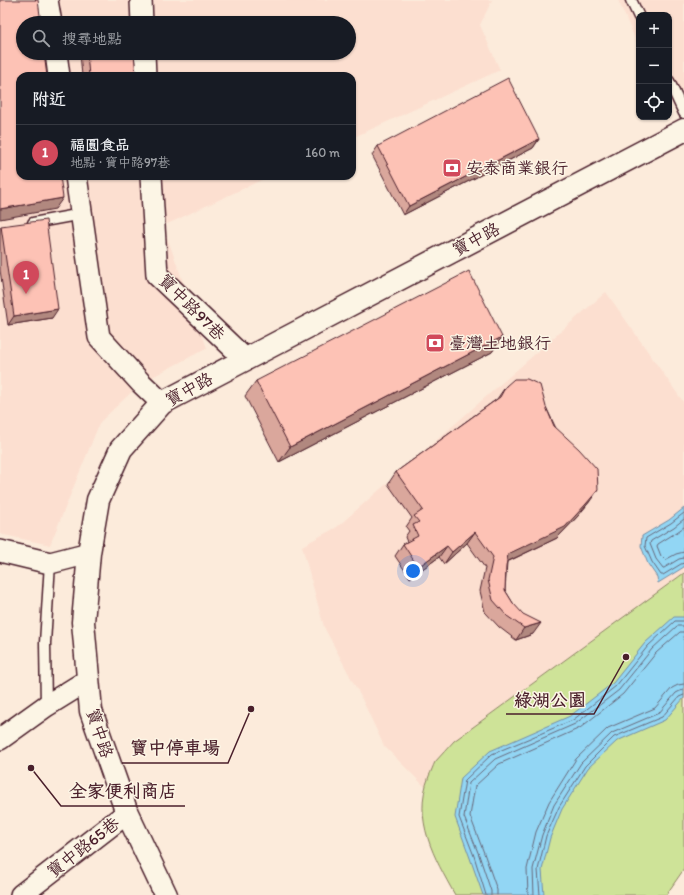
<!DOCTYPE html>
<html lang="zh-TW">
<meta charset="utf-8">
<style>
body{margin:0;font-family:Itim,"LXGW WenKai TC",sans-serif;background:#242831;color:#f1f3f6}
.controls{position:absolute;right:12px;top:12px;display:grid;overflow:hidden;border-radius:8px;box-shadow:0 1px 3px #0004}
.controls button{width:36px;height:36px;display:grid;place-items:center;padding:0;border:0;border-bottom:1px solid #363941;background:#171b24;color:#f1f3f6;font:20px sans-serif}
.you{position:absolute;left:413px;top:571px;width:14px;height:14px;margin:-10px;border:3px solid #fff;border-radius:50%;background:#1a73e8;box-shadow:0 0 0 6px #1a73e833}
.badge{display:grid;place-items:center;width:26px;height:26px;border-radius:50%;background:#d1495b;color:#fff;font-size:13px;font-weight:700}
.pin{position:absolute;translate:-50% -33px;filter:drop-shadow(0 1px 2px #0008)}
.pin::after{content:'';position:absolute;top:21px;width:14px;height:12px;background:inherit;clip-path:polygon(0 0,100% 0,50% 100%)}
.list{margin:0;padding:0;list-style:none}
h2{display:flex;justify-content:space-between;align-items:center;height:52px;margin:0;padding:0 16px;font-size:17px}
h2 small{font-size:13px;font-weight:400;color:#9ea1a6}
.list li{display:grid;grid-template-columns:26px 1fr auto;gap:12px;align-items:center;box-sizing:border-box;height:56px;padding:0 16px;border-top:1px solid #363941}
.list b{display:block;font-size:15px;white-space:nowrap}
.list p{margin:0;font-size:13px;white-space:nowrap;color:#9ea1a6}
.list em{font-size:13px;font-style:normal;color:#9ea1a6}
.icon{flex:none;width:22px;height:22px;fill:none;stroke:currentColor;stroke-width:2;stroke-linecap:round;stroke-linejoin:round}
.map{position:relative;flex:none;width:684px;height:895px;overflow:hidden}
.search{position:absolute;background:#171b24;box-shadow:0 1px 3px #0004;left:16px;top:16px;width:340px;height:44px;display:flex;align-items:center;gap:10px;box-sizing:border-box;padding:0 14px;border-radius:22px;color:#9ea1a6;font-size:15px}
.panel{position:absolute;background:#171b24;box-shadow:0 1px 3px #0004;left:16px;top:72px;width:340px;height:108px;border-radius:12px}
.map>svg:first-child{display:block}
.built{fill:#fcdfd0;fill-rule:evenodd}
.green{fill:#cee398;stroke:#8c8162}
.water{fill:#92d6f4;stroke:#758da4}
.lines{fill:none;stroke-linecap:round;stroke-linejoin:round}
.shore{stroke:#67687b;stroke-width:1}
.service-casing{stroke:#4a1f2b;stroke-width:13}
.minor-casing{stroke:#4a1f2b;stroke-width:24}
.tertiary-casing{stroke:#4a1f2b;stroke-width:25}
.service{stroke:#fcf5e5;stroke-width:10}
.minor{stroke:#fcf5e5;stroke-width:21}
.tertiary{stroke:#fcf5e5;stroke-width:22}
.wall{fill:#daa79c;stroke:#4a1f2b}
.shaded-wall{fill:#b1887f;stroke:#4a1f2b}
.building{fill:#fdc2b5;stroke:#4a1f2b}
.labels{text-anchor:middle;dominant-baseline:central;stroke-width:3;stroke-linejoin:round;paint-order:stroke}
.poi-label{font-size:17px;fill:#4a1f2b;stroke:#fcf5e5;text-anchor:start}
.street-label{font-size:17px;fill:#4a1f2b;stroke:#fcf5e5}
.leader{fill:none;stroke:#4a1f2b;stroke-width:1.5}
.callout-dot{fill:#4a1f2b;stroke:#fcf5e5;stroke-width:1.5}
.callout-label{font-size:18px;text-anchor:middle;font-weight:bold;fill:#4a1f2b;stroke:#fcf5e5;stroke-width:3;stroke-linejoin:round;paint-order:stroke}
</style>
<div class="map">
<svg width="684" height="895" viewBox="0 0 684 895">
<rect width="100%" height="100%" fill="#fcebdb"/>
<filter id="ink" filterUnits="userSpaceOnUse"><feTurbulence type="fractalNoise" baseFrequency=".025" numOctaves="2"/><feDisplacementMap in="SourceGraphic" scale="8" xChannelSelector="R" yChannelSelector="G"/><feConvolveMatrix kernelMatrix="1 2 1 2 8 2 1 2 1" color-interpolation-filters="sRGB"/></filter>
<g filter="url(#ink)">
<g class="built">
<path d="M0 0H492L480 25 500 70 352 138V76H20V176H270L163 226 207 348 141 383 100 422 50 545 0 534ZM23 23H349V53H23Z"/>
<polygon points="618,0 684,0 684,90 669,97 669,15 639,15 639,48"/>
<polygon points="606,292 684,403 684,573 454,741 435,763 425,787 384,746 360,695 324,627 302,546 337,527"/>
</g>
<path class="green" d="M684 573V869L666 895H455C434 857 412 820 429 776 431 772 433 766 435 762 441 755 448 748 454 741Z"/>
<g class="water">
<polygon points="684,508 684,567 658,583 657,577 648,564 641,546 642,536 669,520"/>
<polygon points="674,617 684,617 684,698 665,720 617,741 588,768 562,809 550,838 542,870 544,895 483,895 470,858 455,817 461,778 490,751 570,716 613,683 645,643"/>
</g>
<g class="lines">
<g class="shore">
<polyline points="684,513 671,523 646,538 645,546 652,562 661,575 663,575 681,564 684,563"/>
<polyline points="684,519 674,527 651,541 650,544 656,559 663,568 664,568 679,559 684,558"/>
<polyline points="684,527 677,532 658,544 657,546 661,556 665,560 676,554 684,552"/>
<polyline points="486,895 474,856 459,817 465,780 492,754 573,720 616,686 648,646 675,621 684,621"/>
<polyline points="491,895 491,891 479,855 464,817 469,783 495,759 575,724 619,690 652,649 677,626 684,626"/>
<polyline points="497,895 497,890 484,853 470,816 475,786 499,764 580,728 623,694 656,653 680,632 684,632"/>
<polyline points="528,895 527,869 536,832 549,802 576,759 608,728 655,708 672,688 678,685 684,684"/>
<polyline points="534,895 533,869 542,835 554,805 581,763 612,733 659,713 676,693 680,691 684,690"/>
<polyline points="540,895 538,870 546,836 559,807 585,766 614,737 662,717 679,697 684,695"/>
</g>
<defs>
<g id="service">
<polyline points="631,0 639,17"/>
<polyline points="669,81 684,113"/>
<polyline points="33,223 82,214"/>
<polyline points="46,706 45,643 50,563"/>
</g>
<g id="minor">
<polyline points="47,0 51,23"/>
<polyline points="141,0 142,23"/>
<polyline points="56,53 59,76"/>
<polyline points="144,53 145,76"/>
<polyline points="76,176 99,337 141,383 162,403"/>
<polyline points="151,176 157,275 245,359"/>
<polyline points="0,551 50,563 89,553"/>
<polyline points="0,739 46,706 88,680"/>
<polyline points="21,895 127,813"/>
</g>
<polyline id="tertiary" points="166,895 127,813 91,711 83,622 89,553 98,500 121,449 162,403 684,130"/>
</defs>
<use href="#service" class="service-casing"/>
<use href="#minor" class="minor-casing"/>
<use href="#tertiary" class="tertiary-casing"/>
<use href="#service" class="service"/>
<use href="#minor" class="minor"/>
<use href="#tertiary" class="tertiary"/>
</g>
<g class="wall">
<polygon points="80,53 134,53 136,76 82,76"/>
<polygon points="539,139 533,148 403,215 372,155 378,146"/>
<polygon points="1,226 52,318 8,325 0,270 0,228"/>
<polygon points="502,337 492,352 279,462 245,396 256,381"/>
<polygon points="506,386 546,407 590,501 578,516 557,538 507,562 505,590 513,603 533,634 516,640 499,627 485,612 480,591 485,568 467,543 444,564 439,557 410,578 395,556 403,544 407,542 405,537 409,531 406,527 412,518 388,484 396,472 497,399"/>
</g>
<g class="shaded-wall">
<polygon points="539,139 533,148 403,215 409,206"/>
<polygon points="63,198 55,209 0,219 0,209"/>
<polygon points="58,309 52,318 8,325 14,316"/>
<polygon points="502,337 492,352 279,462 290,447"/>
<polygon points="598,490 590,501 578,516 557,538 500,565 508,554"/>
<polygon points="475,532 467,543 444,564 452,552"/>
<polygon points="447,546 439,557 410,578 418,567"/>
<polygon points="541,623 533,634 516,640 524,628"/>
</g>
<g class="building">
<polygon points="0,0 38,0 41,23 23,23 23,53 44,53 47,76 20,76 20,176 60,176 63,198 0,209"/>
<polygon points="87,53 134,53 136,76 89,76"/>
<polygon points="508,78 539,139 409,206 378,146"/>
<polygon points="46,220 58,309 14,316 1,226"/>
<polygon points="469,271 502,337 290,447 256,381"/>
<polygon points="514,379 527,379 540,385 546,407 554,426 579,449 597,469 598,490 586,504 565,527 508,554 506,567 505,590 513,603 523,614 541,623 524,628 507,616 493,600 488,580 493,557 475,532 452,552 447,546 418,567 403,544 418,536 413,525 419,522 414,516 423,510 396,472 500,397 506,386"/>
</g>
</g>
<defs>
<symbol id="bank-square" viewBox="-11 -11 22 22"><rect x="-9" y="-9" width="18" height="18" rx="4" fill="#d1495b" stroke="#fcf5e5"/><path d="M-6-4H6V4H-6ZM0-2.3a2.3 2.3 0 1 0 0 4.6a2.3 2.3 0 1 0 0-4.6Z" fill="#fff"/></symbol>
</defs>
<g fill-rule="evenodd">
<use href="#bank-square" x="441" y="157" width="22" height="22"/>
<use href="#bank-square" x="424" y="332" width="22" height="22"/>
</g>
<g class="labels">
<g class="poi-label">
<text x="466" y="168">安泰商業銀行</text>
<text x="449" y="343">臺灣土地銀行</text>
</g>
<g class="street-label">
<text transform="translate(476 239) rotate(-28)">寶中路</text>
<text transform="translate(192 307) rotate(45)">寶中路97巷</text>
<text transform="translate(189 389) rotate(-29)">寶中路</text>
<text transform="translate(100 733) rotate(72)">寶中路</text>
<text transform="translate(83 847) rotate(-38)">寶中路65巷</text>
</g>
</g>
<path class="leader" d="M626 657L594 714H506M251 709L228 763H122M31 768L61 806H185"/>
<g class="callout-dot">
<circle cx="626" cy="657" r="4"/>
<circle cx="251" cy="709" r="4"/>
<circle cx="31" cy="768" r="4"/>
</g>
<g class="callout-label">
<text x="550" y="706">綠湖公園</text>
<text x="175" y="754">寶中停車場</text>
<text x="123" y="797">全家便利商店</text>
</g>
</svg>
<div class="controls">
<button>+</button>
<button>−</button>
<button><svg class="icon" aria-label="locate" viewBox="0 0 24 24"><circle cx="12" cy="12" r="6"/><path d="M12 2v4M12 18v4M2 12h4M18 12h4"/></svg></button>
</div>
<div class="you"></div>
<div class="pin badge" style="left:26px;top:294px">1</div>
<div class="search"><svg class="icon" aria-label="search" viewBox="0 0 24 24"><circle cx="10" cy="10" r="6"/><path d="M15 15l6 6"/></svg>搜尋地點</div>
<section class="panel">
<h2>附近<small></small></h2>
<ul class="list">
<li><span class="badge">1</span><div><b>福圓食品</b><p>地點 · 寶中路97巷</p></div><em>160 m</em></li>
</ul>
</section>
</div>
